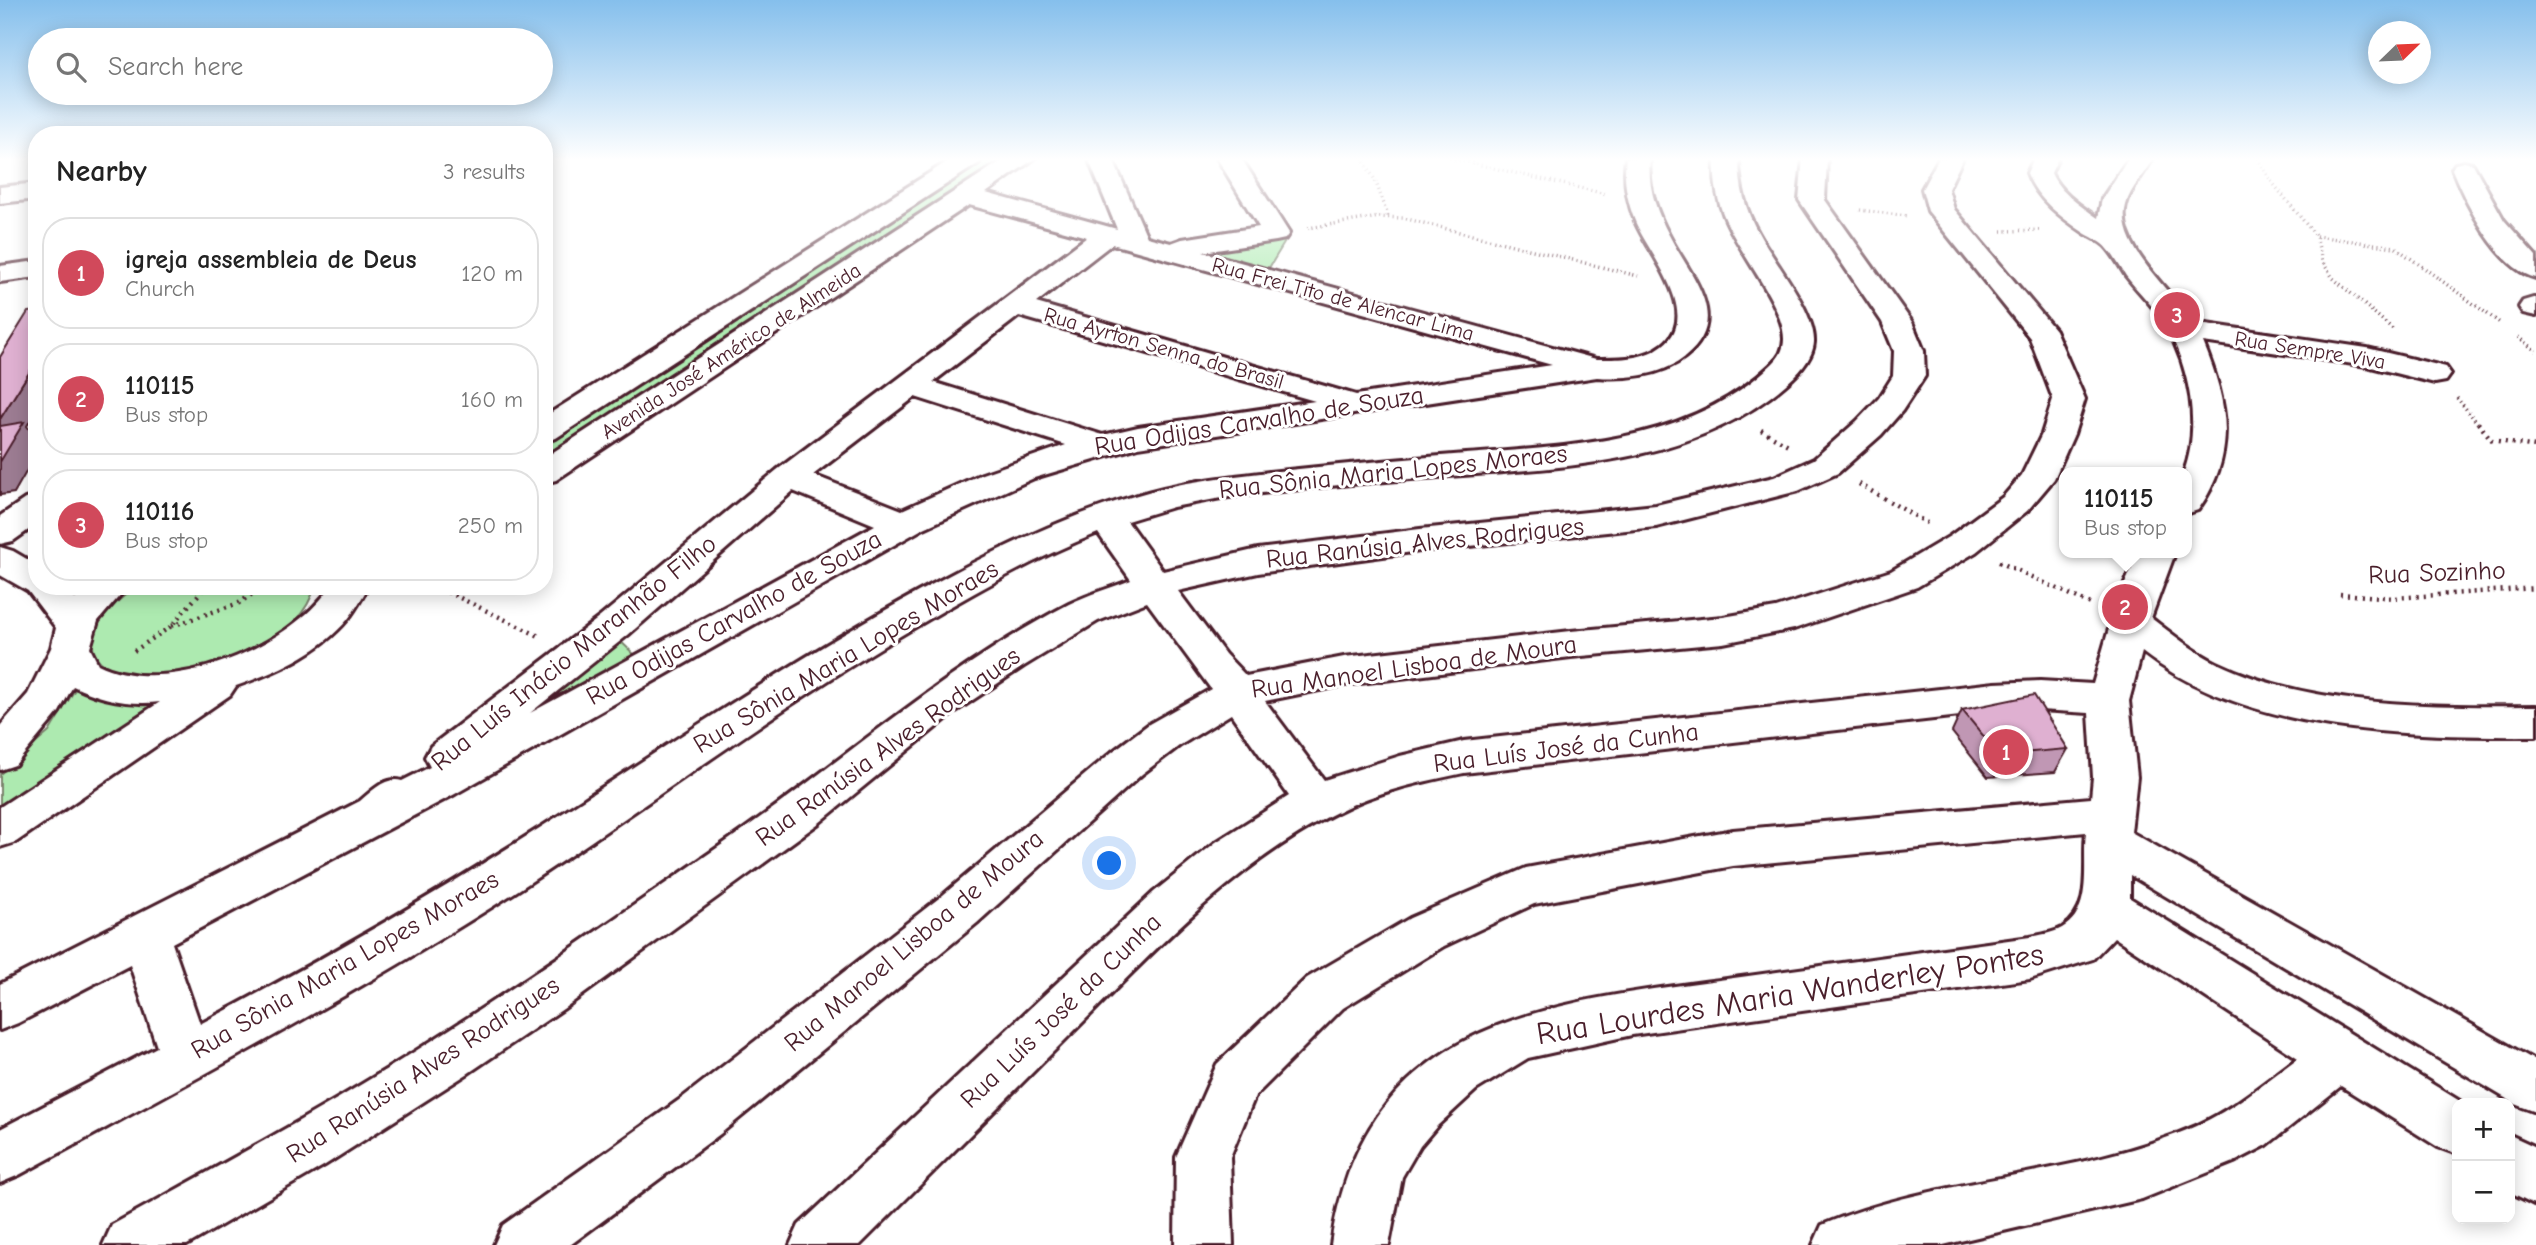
<!DOCTYPE html>
<meta charset="utf-8">
<style>
body{margin:0;font-family:"Comic Neue",sans-serif;background:#f2f2f2;color:#222}
.controls{position:absolute;right:21px;bottom:21px;display:grid;overflow:hidden;border-radius:14px;box-shadow:0 4px 18px #0003}
.controls button{width:63px;height:63px;display:grid;place-items:center;padding:0;border:0;border-bottom:2px solid #e0e0e0;background:#fff;color:#222;font:35px sans-serif}
.compass{position:absolute;left:2368px;top:21px;width:63px;height:63px;border-radius:50%;background:#fff;box-shadow:0 4px 18px #0003;rotate:67deg}
.you{position:absolute;left:1110px;top:864px;width:24px;height:24px;margin:-18px;border:5px solid #fff;border-radius:50%;background:#1a73e8;box-shadow:0 0 0 10px #1a73e833}
.badge{display:grid;place-items:center;width:46px;height:46px;border-radius:50%;background:#d1495b;color:#fff;font-size:23px;font-weight:700}
.pin{position:absolute;translate:-50% -50%;border:4px solid #fff;box-shadow:0 2px 7px #0006}
.popup{position:absolute;left:2059px;top:467px;width:133px;height:91px;box-sizing:border-box;display:grid;place-content:center;border-radius:14px;background:#fff;filter:drop-shadow(0 2px 5px #0005);font-size:23px;white-space:nowrap;color:#767676}
.popup b{font-size:26px;color:#222}
.popup::after{content:'';position:absolute;left:50%;top:100%;margin-left:-14px;border:14px solid transparent;border-top-color:#fff}
.list{margin:0;padding:0;list-style:none}
h2{display:flex;justify-content:space-between;align-items:center;height:91px;margin:0;padding:0 28px;font-size:30px}
h2 small{font-size:23px;font-weight:400;color:#767676}
.list li{display:grid;grid-template-columns:46px 1fr auto;gap:21px;align-items:center;box-sizing:border-box;height:112px;margin:0 14px 14px;padding:0 14px;border:2px solid #e0e0e0;border-radius:28px}
.list b{display:block;font-size:26px;white-space:nowrap}
.list p{margin:0;font-size:23px;white-space:nowrap;color:#767676}
.list em{font-size:23px;font-style:normal;color:#767676}
.icon{flex:none;width:38px;height:38px;fill:none;stroke:currentColor;stroke-width:2;stroke-linecap:round;stroke-linejoin:round}
.map{position:relative;flex:none;width:2536px;height:1245px;overflow:hidden}
.search{position:absolute;background:#fff;box-shadow:0 4px 18px #0003;left:28px;top:28px;width:525px;height:77px;display:flex;align-items:center;gap:18px;box-sizing:border-box;padding:0 24px;border-radius:38px;color:#767676;font-size:26px}
.panel{position:absolute;background:#fff;box-shadow:0 4px 18px #0003;left:28px;top:126px;width:525px;height:469px;border-radius:28px}
.map>svg:first-child{display:block}
.green{fill:#adeab0;stroke:#7c846e;stroke-width:2}
.lines{fill:none;stroke-linecap:round;stroke-linejoin:round}
.minor-casing{stroke:#4a1f2b;stroke-width:6}
.path-far1{stroke:#4a1f2b;stroke-width:3.5;stroke-dasharray:1 3.5;stroke-linecap:butt}
.path{stroke:#4a1f2b;stroke-width:4.5;stroke-dasharray:2 5;stroke-linecap:butt}
.minor{fill:#fff;fill-rule:evenodd}
.wall{fill:#c097b4;stroke:#4a1f2b;stroke-width:2}
.shaded-wall{fill:#9c7b92;stroke:#4a1f2b;stroke-width:2}
.building{fill:#dfb0d1;stroke:#4a1f2b;stroke-width:2}
.labels{text-anchor:middle;dominant-baseline:central;stroke-width:6;stroke-linejoin:round;paint-order:stroke}
.far-street-label{font-size:21px;fill:#4a1f2b;stroke:#fff}
.street-label{font-size:26px;fill:#4a1f2b;stroke:#fff}
.near-street-label{font-size:32px;fill:#4a1f2b;stroke:#fff}
</style>
<div class="map">
<svg width="2536" height="1245" viewBox="0 0 2536 1245">
<rect width="100%" height="100%" fill="#fff"/>
<filter id="ink" filterUnits="userSpaceOnUse"><feTurbulence type="fractalNoise" baseFrequency=".0143" numOctaves="2"/><feDisplacementMap in="SourceGraphic" scale="14" xChannelSelector="R" yChannelSelector="G"/><feConvolveMatrix kernelMatrix="1 2 1 2 8 2 1 2 1" color-interpolation-filters="sRGB"/></filter>
<g filter="url(#ink)">
<g class="green">
<polygon points="979,158 1014,158 544,465 544,436"/>
<polygon points="1286,240 1267,271 1191,251"/>
<path d="M138 586H315C300 642 221 668 170 674 160 675 148 679 138 677 65 665 92 616 138 586Z"/>
<polygon points="612,633 640,660 431,771"/>
<polygon points="77,686 199,689 0,821 0,774 49,732"/>
</g>
<g class="lines">
<defs>
<g id="minor">
<polygon points="953,158 982,158 979,163 556,438 544,441 544,417"/>
<path d="M1006 158H1035L986 193 1117 229 1088 158H1112L1147 237 1171 243 1182 239 1259 227 1217 158H1241L1289 233 1285 239 1276 241 1203 252 1596 359C1620 359 1643 360 1663 345 1703 314 1649 255 1635 221 1627 201 1623 180 1626 158H1650C1647 185 1656 211 1669 235 1690 276 1733 318 1685 357 1662 376 1625 379 1597 377L1138 447 1034 478 924 528 455 794 172 943 200 1024C332 955 459 881 583 800 693 728 803 655 918 592 987 554 1058 519 1134 496 1178 482 1224 477 1269 472 1335 465 1400 459 1466 454 1572 446 1689 443 1771 365 1779 358 1784 350 1784 339 1784 305 1737 250 1724 216 1716 197 1714 179 1715 158H1739C1739 186 1745 210 1759 234 1774 262 1815 311 1814 342 1813 359 1797 375 1785 385 1690 467 1557 467 1438 477 1366 482 1293 489 1221 498L1173 507 1127 521 1163 571 1258 549 1420 529 1656 505 1774 477 1814 459 1857 421 1879 398 1893 376 1894 351 1882 322 1799 200 1803 158H1827L1825 200 1912 322 1924 351 1925 376 1902 411 1881 435 1838 473 1798 491 1656 527 1420 551 1258 573 1178 591 1225 654 1246 676 1344 657 1571 631 1723 617 1776 608 1891 571 1950 536 2003 497 2022 475 2042 434 2053 399 2030 338 1928 211 1922 189 1939 158H1963L1948 189 1954 209 2055 330 2085 399 2074 434 2054 479 2027 511 1976 552 1917 587 1794 629 1723 643 1571 657 1344 685 1265 701 1324 780 1400 756 1464 741 1995 683 2040 681 2093 684 2117 601 2139 553H2175L2151 618C2172 634 2193 651 2217 663 2310 708 2435 707 2536 706V736C2408 737 2247 734 2142 652L2129 701 2137 777 2131 832 2536 1061V1112L2517 1105 2130 875V898L2463 1103H2457V1154L2438 1147 2341 1086 2267 1145 2234 1162 2142 1199 1943 1245H1813L1822 1225C1942 1175 2078 1178 2196 1126 2234 1109 2265 1082 2298 1058L2114 937 2093 959 2030 979 1632 1035 1528 1058 1476 1090 1437 1126 1420 1146 1402 1177 1389 1245H1331C1364 1014 1554 1003 1741 977 1838 964 1934 950 2030 937 2040 935 2053 933 2062 928 2094 909 2082 864 2086 832L1733 866 1534 904 1444 946 1343 1008 1255 1096 1230 1157 1233 1245H1175L1176 1157 1217 1064 1307 978 1410 918 1526 868 1733 830 2091 798 2093 777 2089 713 2040 710 1995 712 1464 773C1421 782 1377 791 1337 812 1232 865 1153 952 1070 1035 1000 1105 930 1175 860 1245H790L799 1225 1154 892 1216 842 1289 796 1231 714 1179 746 1142 774 977 923 720 1134 570 1245H494L503 1225 682 1098 943 895 1112 752 1149 724 1211 689 1147 602 1098 621 1024 666 956 711 819 823 563 1009 467 1074 325 1165 187 1245H103L112 1225C220 1165 329 1107 433 1040 534 976 631 907 730 839 843 761 946 668 1069 604 1089 594 1111 588 1131 580L1098 533C1037 557 980 589 924 622 787 701 661 796 529 883 365 990 191 1081 19 1175L0 1183V1129L157 1047 130 965 18 1023 0 1030V984L360 801C372 791 386 776 402 781L430 767 425 757 431 746 600 617 777 470 1087 237 969 205 556 480 544 483V458ZM1112 244 1552 365 1356 395 1036 303ZM1019 316 1315 401 1138 427 1103 435 933 382ZM915 397 1066 445 982 474 902 510 813 475ZM793 491 875 525 530 713 628 635Z"/>
<path d="M2034 158H2058L2051 173C2060 193 2081 206 2098 218L2102 199 2129 158H2153C2145 174 2130 188 2126 205 2115 245 2172 291 2193 322L2367 348 2446 367 2451 374 2446 381 2435 383 2367 366 2203 342C2228 403 2238 453 2198 510L2186 514V472H2184C2201 426 2190 369 2166 326 2156 308 2139 293 2126 276 2120 267 2115 257 2108 249 2103 242 2093 238 2086 234 2062 218 2037 200 2027 173Z"/>
<path d="M2464 162 2473 164 2504 220 2536 256V278C2498 269 2465 202 2452 169L2455 164Z"/>
<polygon points="37,183 37,199 0,203 0,187"/>
<polygon points="37,261 37,277 0,282 0,266"/>
<polygon points="2533,298 2536,298 2536,316 2523,313 2519,307 2523,301"/>
<polygon points="37,496 37,524 13,541 0,544 0,516 25,499"/>
<path d="M0 547 13 551 37 565V586H64L75 599 86 586H128L98 621 90 648 98 664C166 699 291 647 331 586H369C362 597 356 609 348 619 320 653 276 672 236 686L230 695 16 842 0 847V807L160 702C131 706 99 699 73 686L59 712 15 765 0 770V726L28 694 51 648 56 628 28 591 0 575Z"/>
<polygon points="2510,1135 2536,1147 2536,1205 2510,1192"/>
</g>
</defs>
<use href="#minor" class="minor-casing"/>
<g class="path-far1">
<polyline points="1362,158 1375,180 1389,218"/>
<polyline points="1450,158 1606,194"/>
<polyline points="2258,158 2271,181 2316,236 2322,261 2333,278 2394,330"/>
<polyline points="1860,210 1907,216"/>
<polyline points="1308,228 1379,217 1403,218 1638,276"/>
<polyline points="2002,231 2042,230"/>
<polyline points="2316,236 2395,247 2500,323"/>
<polyline points="2518,337 2536,351"/>
<polyline points="2457,398 2479,425"/>
</g>
<g class="path">
<polyline points="2478,423 2492,440 2536,447"/>
<polyline points="1761,430 1790,446"/>
<polyline points="1859,484 1927,523"/>
<polyline points="1999,562 2093,605"/>
<polyline points="435,586 539,636"/>
<polyline points="2340,594 2394,598 2536,588"/>
<polyline points="172,626 239,603 264,586"/>
<polyline points="134,651 170,627 206,586"/>
</g>
<use href="#minor" class="minor"/>
</g>
<polygon class="wall" points="1962,710 2068,749 2055,772 1988,777 1952,732"/>
<polygon class="shaded-wall" points="37,360 37,409 27,426 37,440 37,453 14,493 0,495 0,419"/>
<g class="building">
<polygon points="37,311 37,360 0,419 0,357 28,312"/>
<polygon points="24,422 0,462 0,426"/>
<polygon points="2034,695 2068,749 1999,755 1962,710"/>
</g>
</g>
<linearGradient id="sky" x2="0" y2="1"><stop stop-color="#85bfec"/><stop offset="0.48" stop-color="#fff"/><stop offset="1" stop-color="#fff" stop-opacity="0"/></linearGradient>
<rect width="2536" height="332" fill="url(#sky)"/>
<g class="labels">
<g class="far-street-label">
<text transform="translate(1343 299) rotate(15)">Rua Frei Tito de Alencar Lima</text>
<text transform="translate(1164 348) rotate(16)">Rua Ayrton Senna do Brasil</text>
<text transform="translate(2310 350) rotate(9)">Rua Sempre Viva</text>
<text transform="translate(731 351) rotate(-33)">Avenida José Américo de Almeida</text>
</g>
<g class="street-label">
<text transform="translate(1259 421) rotate(-9)">Rua Odijas Carvalho de Souza</text>
<text transform="translate(1393 472) rotate(-6)">Rua Sônia Maria Lopes Moraes</text>
<text transform="translate(1425 543) rotate(-6)">Rua Ranúsia Alves Rodrigues</text>
<text transform="translate(2437 573) rotate(-2)">Rua Sozinho</text>
<text transform="translate(734 618) rotate(-29)">Rua Odijas Carvalho de Souza</text>
<text transform="translate(574 653) rotate(-39)">Rua Luís Inácio Maranhão Filho</text>
<text transform="translate(846 657) rotate(-31)">Rua Sônia Maria Lopes Moraes</text>
<text transform="translate(1414 667) rotate(-8)">Rua Manoel Lisboa de Moura</text>
<text transform="translate(888 747) rotate(-36)">Rua Ranúsia Alves Rodrigues</text>
<text transform="translate(1566 748) rotate(-7)">Rua Luís José da Cunha</text>
<text transform="translate(914 941) rotate(-40)">Rua Manoel Lisboa de Moura</text>
<text transform="translate(345 965) rotate(-30)">Rua Sônia Maria Lopes Moraes</text>
<text transform="translate(1061 1011) rotate(-44)">Rua Luís José da Cunha</text>
<text transform="translate(423 1070) rotate(-33)">Rua Ranúsia Alves Rodrigues</text>
</g>
<g class="near-street-label">
<text transform="translate(1790 994) rotate(-9)">Rua Lourdes Maria Wanderley Pontes</text>
</g>
</g>
</svg>
<div class="controls">
<button>+</button>
<button>−</button>
</div>
<svg class="compass" viewBox="-18 -18 36 36"><path d="M0-13l5 13h-10z" fill="#e53935"/><path d="M0 13l5-13h-10z" fill="#767676"/></svg>
<div class="you"></div>
<div class="pin badge" style="left:2006px;top:752px">1</div>
<div class="pin badge" style="left:2125px;top:607px">2</div>
<div class="popup"><b>110115</b>Bus stop</div>
<div class="pin badge" style="left:2177px;top:315px">3</div>
<div class="search"><svg class="icon" aria-label="search" viewBox="0 0 24 24"><circle cx="10" cy="10" r="6"/><path d="M15 15l6 6"/></svg>Search here</div>
<section class="panel">
<h2>Nearby<small>3 results</small></h2>
<ul class="list">
<li><span class="badge">1</span><div><b>igreja assembleia de Deus</b><p>Church</p></div><em>120 m</em></li>
<li><span class="badge">2</span><div><b>110115</b><p>Bus stop</p></div><em>160 m</em></li>
<li><span class="badge">3</span><div><b>110116</b><p>Bus stop</p></div><em>250 m</em></li>
</ul>
</section>
</div>
